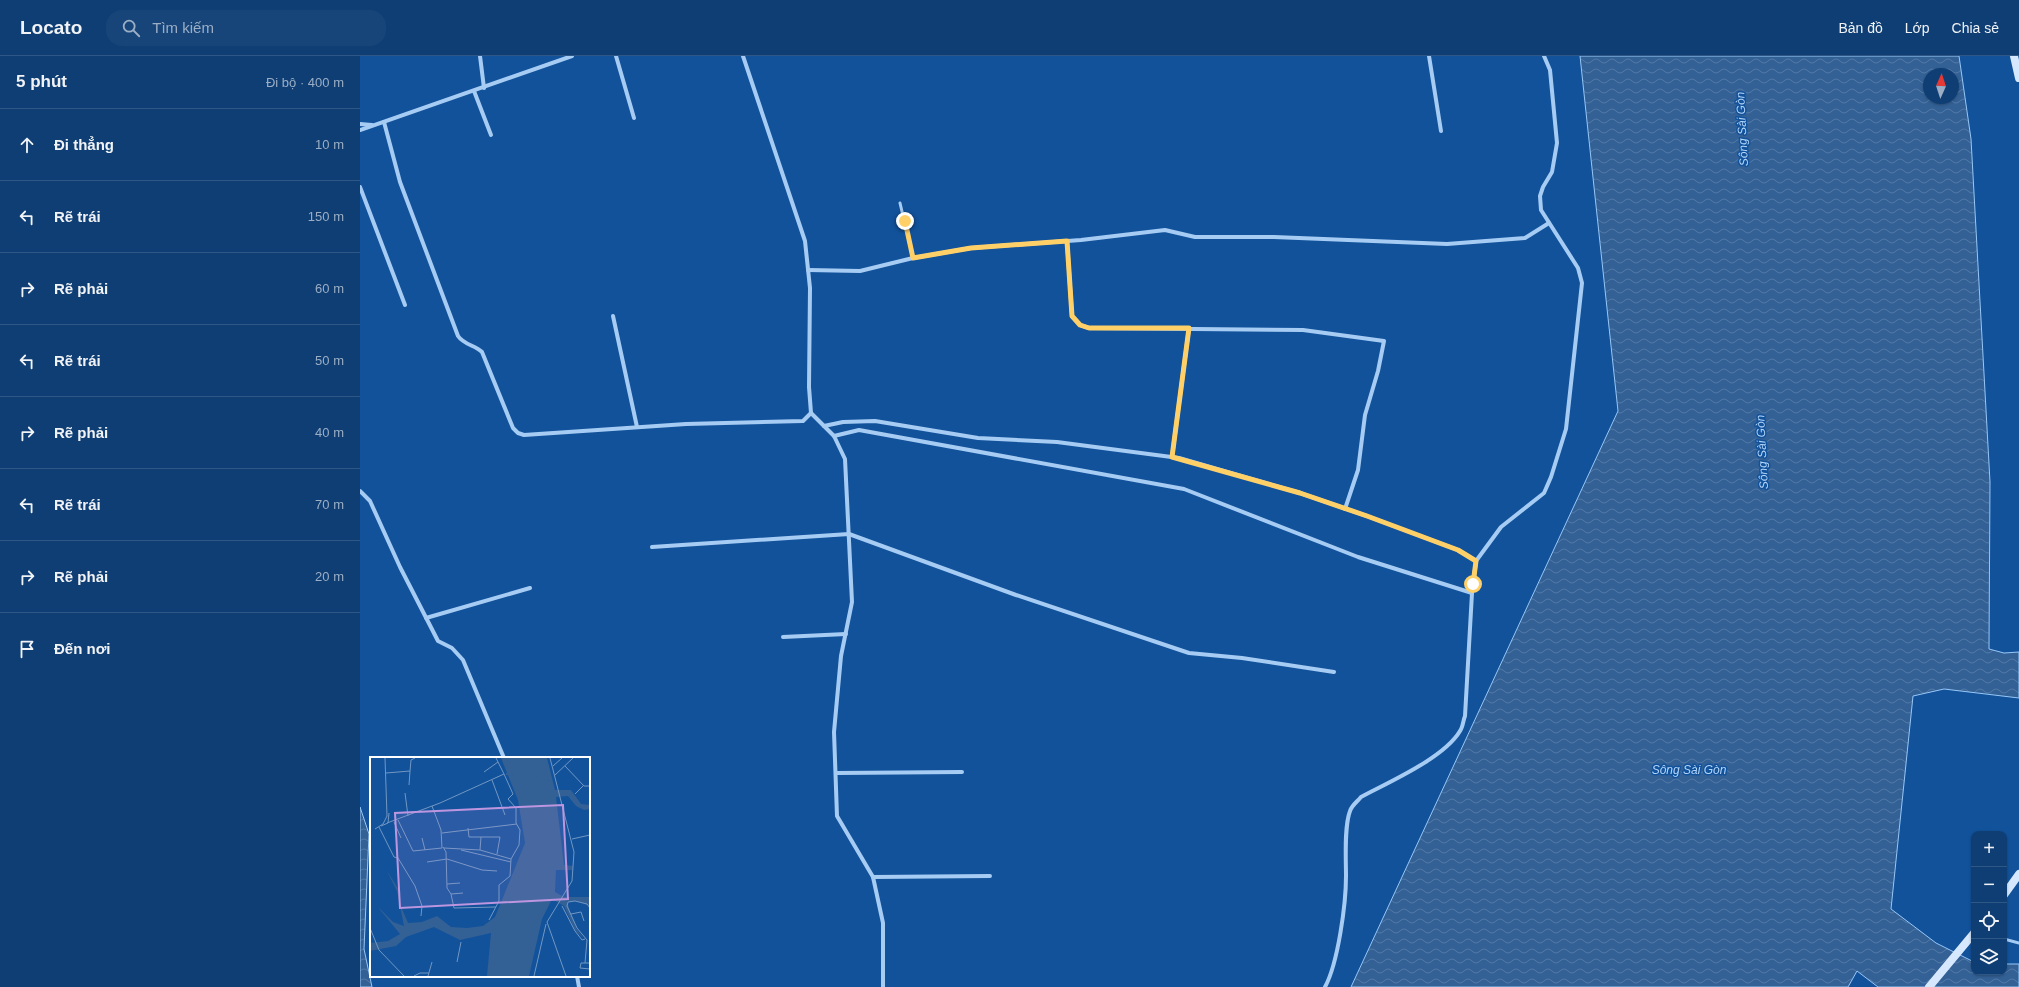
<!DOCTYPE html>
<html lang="vi">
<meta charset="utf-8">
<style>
body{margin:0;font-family:Arial,sans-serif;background:#174579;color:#f1f3f6}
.controls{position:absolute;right:12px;bottom:12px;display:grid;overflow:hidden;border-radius:8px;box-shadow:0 1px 3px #0004}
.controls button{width:36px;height:36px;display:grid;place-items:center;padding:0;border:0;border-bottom:1px solid #2e5786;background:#0e3e74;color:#f1f3f6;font:20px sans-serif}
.compass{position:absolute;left:1563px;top:12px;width:36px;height:36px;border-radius:50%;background:#0e3e74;box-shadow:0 1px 3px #0004;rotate:3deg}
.stop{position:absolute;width:12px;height:12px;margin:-9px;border:3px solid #ffcf68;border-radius:50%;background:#fff}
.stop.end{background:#ffcf68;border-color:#fff;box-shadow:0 1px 4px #0008}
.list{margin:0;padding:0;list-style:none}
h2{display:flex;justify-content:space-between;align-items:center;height:52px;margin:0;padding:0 16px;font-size:17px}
h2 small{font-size:13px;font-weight:400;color:#9baec5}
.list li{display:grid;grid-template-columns:26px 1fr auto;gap:12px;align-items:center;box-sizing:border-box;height:72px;padding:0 16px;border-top:1px solid #2e5786}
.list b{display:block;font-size:15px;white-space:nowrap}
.list em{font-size:13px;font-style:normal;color:#9baec5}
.icon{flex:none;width:22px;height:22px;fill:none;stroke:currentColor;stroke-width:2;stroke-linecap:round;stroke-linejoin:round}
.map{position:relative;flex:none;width:1659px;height:931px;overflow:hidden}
header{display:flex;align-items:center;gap:24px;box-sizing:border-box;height:56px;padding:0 20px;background:#0e3e74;border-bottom:1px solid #2e5786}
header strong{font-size:19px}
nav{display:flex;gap:22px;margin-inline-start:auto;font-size:14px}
.search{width:280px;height:36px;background:#174579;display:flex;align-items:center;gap:10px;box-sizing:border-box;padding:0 14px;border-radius:16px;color:#9baec5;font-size:15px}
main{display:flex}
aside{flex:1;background:#0e3e74}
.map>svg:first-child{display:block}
.water{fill:url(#water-waves);stroke:#97c7f7;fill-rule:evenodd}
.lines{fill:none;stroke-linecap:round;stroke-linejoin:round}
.lane{stroke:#a6ccf4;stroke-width:3}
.street{stroke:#a6ccf4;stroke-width:4}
.secondary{stroke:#d5e8fd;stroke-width:8}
.route{stroke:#ffcf68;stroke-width:5}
.labels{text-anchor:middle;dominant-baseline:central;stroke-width:3;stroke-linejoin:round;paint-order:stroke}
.water-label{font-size:12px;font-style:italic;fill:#b2d5fa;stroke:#12529b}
.inset-river{fill:none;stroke:#336196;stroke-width:2}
.inset-road{fill:none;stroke:#7197c3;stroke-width:1}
.view{fill:#bd96df;fill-opacity:0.15;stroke:#bd96df;stroke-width:2}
.inset-edge{fill:none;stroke:#fff;stroke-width:2}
</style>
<header>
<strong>Locato</strong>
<div class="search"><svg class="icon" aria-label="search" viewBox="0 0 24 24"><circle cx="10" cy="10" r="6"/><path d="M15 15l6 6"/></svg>Tìm kiếm</div>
<nav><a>Bản đồ</a><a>Lớp</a><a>Chia sẻ</a></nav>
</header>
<main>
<aside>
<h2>5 phút<small>Đi bộ · 400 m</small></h2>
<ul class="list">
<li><svg class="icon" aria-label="ahead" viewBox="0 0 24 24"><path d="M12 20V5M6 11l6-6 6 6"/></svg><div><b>Đi thẳng</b></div><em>10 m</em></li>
<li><svg class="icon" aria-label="left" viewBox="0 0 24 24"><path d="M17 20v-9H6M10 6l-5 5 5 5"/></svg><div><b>Rẽ trái</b></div><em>150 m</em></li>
<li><svg class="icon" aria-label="right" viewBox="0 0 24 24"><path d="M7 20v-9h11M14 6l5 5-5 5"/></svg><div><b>Rẽ phải</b></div><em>60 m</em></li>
<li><svg class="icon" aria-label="left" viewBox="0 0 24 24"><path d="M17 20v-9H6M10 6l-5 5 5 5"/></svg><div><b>Rẽ trái</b></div><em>50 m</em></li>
<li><svg class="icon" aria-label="right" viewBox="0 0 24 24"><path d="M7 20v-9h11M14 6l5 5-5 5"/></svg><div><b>Rẽ phải</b></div><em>40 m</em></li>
<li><svg class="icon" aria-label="left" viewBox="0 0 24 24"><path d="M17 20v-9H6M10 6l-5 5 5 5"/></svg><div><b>Rẽ trái</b></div><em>70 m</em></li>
<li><svg class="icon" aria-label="right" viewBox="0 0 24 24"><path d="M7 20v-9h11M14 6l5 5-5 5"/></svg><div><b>Rẽ phải</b></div><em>20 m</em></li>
<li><svg class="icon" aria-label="arrive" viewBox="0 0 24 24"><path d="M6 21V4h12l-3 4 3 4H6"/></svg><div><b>Đến nơi</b></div></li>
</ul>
</aside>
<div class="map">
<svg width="1659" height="931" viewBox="0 0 1659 931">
<defs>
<pattern id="water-waves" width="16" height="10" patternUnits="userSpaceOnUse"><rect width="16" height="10" fill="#336196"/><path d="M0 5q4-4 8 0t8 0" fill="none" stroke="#5279a6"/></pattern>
</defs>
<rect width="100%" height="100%" fill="#12529b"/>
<g class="water">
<path d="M1220 0H1599L1611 83 1630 426 1629 593 1644 597 1659 596V642L1584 633 1553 640 1531 853 1576 887 1614 906V916H1644V908H1659V931H1518L1497 915 1488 931H991L1258 355ZM1569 18H1593V42H1569Z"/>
<polygon points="0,751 9,778 4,893 12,931 0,931"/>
</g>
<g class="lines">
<g class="lane">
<polyline points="540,147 553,202"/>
<polyline points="1644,883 1659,887"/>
</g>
<g class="street">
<polyline points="120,0 124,32"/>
<polyline points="256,0 274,62"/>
<polyline points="1069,0 1081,75"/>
<polyline points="114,35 131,79"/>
<path d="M24 66 40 126 98 280C104 289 115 289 122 296L153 372 158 377 164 379 326 368 443 365 451 357 449 331 450 232 445 185 383 0"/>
<polyline points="0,68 12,69"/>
<polyline points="0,74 212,0"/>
<polyline points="0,131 45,249"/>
<polyline points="707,185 712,260 720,269 729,272 943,274 1024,285 1018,315 1005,359 998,414 985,453"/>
<polyline points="448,214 500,215 553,202 611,192 721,184 805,174 835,181 914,181 1087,188 1165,182 1189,167"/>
<polyline points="253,260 277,371"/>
<polyline points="451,357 474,380 485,403 492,546 481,600 474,676 477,760 513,821 523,867 523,931"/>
<polyline points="464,370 483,366 515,365 618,382 697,386 819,402 940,437 1007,460 1098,494 1116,505"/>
<polyline points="474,380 499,374 824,433 998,501 1112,537"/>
<polyline points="812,401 829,272"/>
<polyline points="0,435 10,445 40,511 78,585 92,592 103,604 144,702"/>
<polyline points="292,491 489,478 656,539 829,597 882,602 974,616"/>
<polyline points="66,562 170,532"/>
<polyline points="423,581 486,578"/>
<polyline points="477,717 602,716"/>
<polyline points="513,821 630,820"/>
<polyline points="217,920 219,931"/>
<path d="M965 931C978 907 986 848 986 820 986 803 984 771 990 755 992 749 997 746 1001 741 1029 726 1084 702 1100 675 1103 671 1103 665 1105 660L1112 537 1116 505 1141 471 1184 437 1191 421 1206 373 1222 227 1218 212 1181 154 1180 140 1183 131 1192 116 1197 87 1190 14 1184 0"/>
</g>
<g class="secondary">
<polyline points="1654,0 1659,22"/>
<polyline points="1644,839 1659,818"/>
<polyline points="1569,931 1614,877"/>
</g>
</g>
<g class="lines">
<polyline class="route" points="545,165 553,202 611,192 707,185 712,260 720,269 729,272 829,272 812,401 940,437 1007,460 1098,494 1116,505 1113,528"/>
</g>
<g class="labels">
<g class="water-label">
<text transform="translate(1382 73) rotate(-93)">Sông Sài Gòn</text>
<text transform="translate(1402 396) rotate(-93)">Sông Sài Gòn</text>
<text x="1329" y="714">Sông Sài Gòn</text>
</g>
</g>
<g transform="translate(10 701)">
<rect width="220" height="220" fill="#12529b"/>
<path d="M131 1H177L185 33H201L211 47 220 48V52L214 53 206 49 198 39 186 40 194 108 203 109 202 113H186L185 135 194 140H220V149L206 144 197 145 206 171 214 182 205 173 194 149 182 142 172 162 159 219H117L121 176 90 183 64 170 36 180 26 189 0 194V186L18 184 30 177 7 149 23 165 34 169 27 134 17 114 29 133 30 147 38 166 52 165 67 159 81 170 97 171 113 169 125 160 155 86 148 43Z" fill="#336196"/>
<path class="inset-river" d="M136 17 182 23"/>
<path class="inset-road" d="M180 1 204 95 202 124 177 165 196 219M183 9 192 1M195 9 214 29H220M114 15 128 5M16 16 40 14 41 3 45 1M185 18 203 1M122 23 135 58M39 28 40 14M35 36 38 59M205 37 214 28M28 63 43 94 72 91 71 73 62 49M24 65 31 81M17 66 70 46 134 17 126 1M11 69 18 66 19 56M9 70 24 100 28 101 45 129 52 149 51 159M98 71 99 80H130L127 97M5 72 13 67 17 59 15 1M72 76 147 67M52 81 55 93M202 82 220 78M73 90 76 95 77 131 81 137 84 151 126 150M74 91 110 93 141 102M91 93 141 105M110 93 111 80M57 105 77 102 112 113 127 114M77 127 90 126M81 137 93 136M192 149 205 174 212 183 215 182M197 149 207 171 217 183 215 206M197 149 198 145 205 144 217 147 220 151M201 157 211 155 214 164M119 163 129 144V128L140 119 141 102 149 88 150 73 146 66V51L138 42 143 37 134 17M0 171 9 193 34 219M87 205 91 185M220 206H211L210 211 220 212M44 219 50 216H59M58 219 62 205M164 219 176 167"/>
<path class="view" d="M193 48 198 142 30 151 25 56Z"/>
<rect width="220" height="220" class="inset-edge"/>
</g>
</svg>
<div class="controls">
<button>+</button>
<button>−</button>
<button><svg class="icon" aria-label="locate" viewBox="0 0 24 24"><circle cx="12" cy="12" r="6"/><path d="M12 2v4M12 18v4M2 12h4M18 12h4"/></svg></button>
<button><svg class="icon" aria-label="layers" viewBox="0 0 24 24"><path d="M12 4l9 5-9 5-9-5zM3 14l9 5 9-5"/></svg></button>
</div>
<svg class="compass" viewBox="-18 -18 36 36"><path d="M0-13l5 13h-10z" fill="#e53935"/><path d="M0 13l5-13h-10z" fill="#9baec5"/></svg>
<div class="stop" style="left:1113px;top:528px"></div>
<div class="stop end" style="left:545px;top:165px"></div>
</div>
</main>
